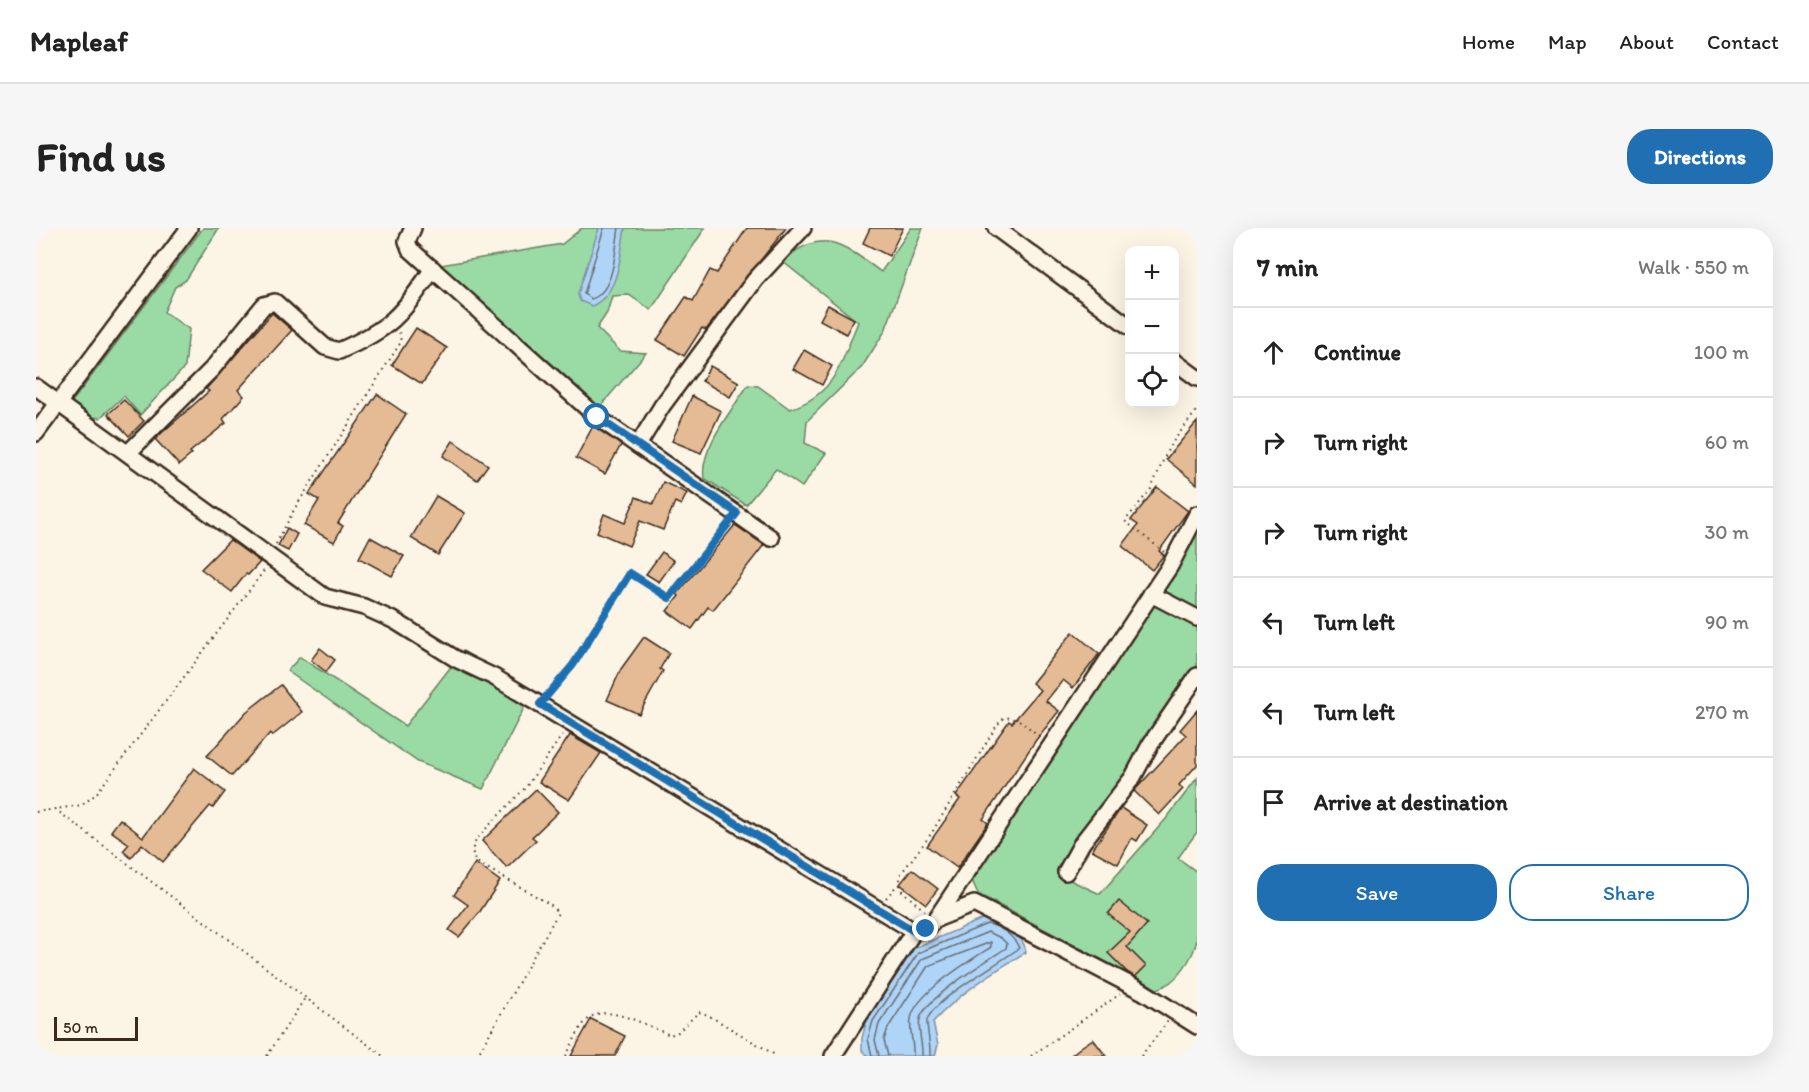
<!DOCTYPE html>
<meta charset="utf-8">
<style>
body{margin:0;font-family:Itim,sans-serif;background:#f6f6f6;color:#222}
.controls{position:absolute;right:18px;top:18px;display:grid;overflow:hidden;border-radius:12px;box-shadow:0 6px 24px #0002}
.controls button{width:54px;height:54px;display:grid;place-items:center;padding:0;border:0;border-bottom:2px solid #e0e0e0;background:#fff;color:#222;font:30px sans-serif}
.scale{position:absolute;left:18px;bottom:15px;width:84px;box-sizing:border-box;padding-left:6px;border:3px solid #3b2a1e;border-top:0;font-size:16px;line-height:21px;white-space:nowrap;color:#3b2a1e;-webkit-text-stroke:4px #fcf5e5;paint-order:stroke}
.stop{position:absolute;width:18px;height:18px;margin:-14px;border:4px solid #1f6fb2;border-radius:50%;background:#fff}
.stop.end{background:#1f6fb2;border-color:#fff;box-shadow:0 2px 6px #0008}
.list{margin:0;padding:0;list-style:none}
h2{display:flex;justify-content:space-between;align-items:center;height:78px;margin:0;padding:0 24px;font-size:26px}
h2 small{font-size:20px;font-weight:400;color:#767676}
.list li{display:grid;grid-template-columns:39px 1fr auto;gap:18px;align-items:center;box-sizing:border-box;height:90px;padding:0 24px;border-top:2px solid #e0e0e0}
.list b{display:block;font-size:22px;white-space:nowrap}
.list em{font-size:20px;font-style:normal;color:#767676}
.actions{display:flex;gap:12px;padding:18px 24px}
.actions a{flex:1;padding:14px 0;border:2px solid #1f6fb2;border-radius:24px;text-align:center;font-size:21px;color:#1f6fb2}
.actions .main{background:#1f6fb2;color:#fff}
.icon{flex:none;width:33px;height:33px;fill:none;stroke:currentColor;stroke-width:2;stroke-linecap:round;stroke-linejoin:round}
.map{position:relative;flex:none;width:1161px;height:828px;overflow:hidden;border-radius:24px}
header{display:flex;align-items:center;gap:36px;box-sizing:border-box;height:84px;padding:0 30px;background:#fff;border-bottom:2px solid #e0e0e0}
header strong{font-size:28px}
nav{display:flex;gap:33px;margin-inline-start:auto;font-size:21px}
.intro{display:flex;align-items:center;justify-content:space-between;box-sizing:border-box;height:144px;padding:0 36px}
h1{margin:0;font-size:42px}
.button{padding:15px 27px;border-radius:24px;background:#1f6fb2;color:#fff;font-size:21px;font-weight:700}
main{display:flex;gap:36px;padding:0 36px}
aside{flex:1;background:#fff;border-radius:24px;box-shadow:0 6px 24px #0002}
.map>svg:first-child{display:block}
.green{fill:#99daa5;stroke:#6a8262;stroke-width:1.5}
.water{fill:#aed4f8;stroke:#8090a1;stroke-width:1.5}
.lines{fill:none;stroke-linecap:round;stroke-linejoin:round}
.shore{stroke:#696e75;stroke-width:1.5}
.building{fill:#e4bb94;stroke:#3b2a1e;stroke-width:1.5}
.minor-casing{stroke:#3b2a1e;stroke-width:20}
.path{stroke:#3b2a1e;stroke-width:2;stroke-dasharray:1.5 4.5;stroke-linecap:butt}
.minor{stroke:#fcf5e5;stroke-width:15}
.route{stroke:#1f6fb2;stroke-width:8}
</style>
<header>
<strong>Mapleaf</strong>
<nav><a>Home</a><a>Map</a><a>About</a><a>Contact</a></nav>
</header>
<div class="intro"><h1>Find us</h1><a class="button">Directions</a></div>
<main>
<div class="map">
<svg width="1161" height="828" viewBox="0 0 1161 828">
<rect width="100%" height="100%" fill="#fcf5e5"/>
<filter id="ink" filterUnits="userSpaceOnUse"><feTurbulence type="fractalNoise" baseFrequency=".0167" numOctaves="2"/><feDisplacementMap in="SourceGraphic" scale="12" xChannelSelector="R" yChannelSelector="G"/><feConvolveMatrix kernelMatrix="1 2 1 2 8 2 1 2 1" color-interpolation-filters="sRGB"/></filter>
<g filter="url(#ink)">
<g class="green">
<polygon points="167,0 183,0 150,52 139,59 128,84 153,101 149,139 104,187 88,168 64,190 50,188 36,174"/>
<polygon points="546,0 669,0 615,82 593,67 576,68 571,85 561,100 584,123 610,125 562,181 405,37 526,16"/>
<path d="M875 0H887L849 103 826 139 771 193 769 215 790 225 766 259 740 241 710 277 668 250C663 221 697 181 712 157L722 158 754 181C800 166 805 134 822 94L746 33C787 0 803 13 845 44Z"/>
<path d="M1161 296V442L1025 648 1064 666 1130 591 1161 550V604L1142 630 1161 644C1161 665 1161 690 1161 711 1158 730 1139 757 1121 761L942 666 935 650Z"/>
<polygon points="427,423 496,464 447,561 382,534 251,443 264,429 369,498"/>
</g>
<g class="water">
<path d="M563 0H589C584 27 584 65 556 78L544 73 542 66Z"/>
<path d="M951 689C968 696 987 704 990 724 957 744 924 765 897 794L902 817 899 828H832L826 822V810L831 791 878 720Z"/>
</g>
<g class="lines">
<g class="shore">
<path d="M568 0 548 66 555 71C579 64 579 21 583 0"/>
<path d="M836 828 832 811 837 793 882 725 951 696C964 698 978 708 983 720 963 736 900 769 891 792 890 796 895 819 894 828"/>
<path d="M843 828 839 812 843 796 886 731 952 704 965 710 971 716 970 720C952 732 888 771 884 791 881 801 887 816 886 828"/>
<path d="M852 828 848 812 852 800 892 738 955 714V719C935 732 878 766 875 791 873 803 878 816 877 828"/>
</g>
</g>
<g class="building">
<polygon points="711,0 750,0 670,102 666,100 648,128 621,112 650,69 657,73 674,42 681,45"/>
<polygon points="834,0 867,0 853,28 827,15"/>
<polygon points="792,77 818,91 810,106 784,92"/>
<polygon points="236,85 256,102 202,162 208,168 187,191 190,195 154,224 156,226 143,237 119,211 173,163 170,161"/>
<polygon points="380,100 411,120 386,156 356,137"/>
<polygon points="768,122 796,138 786,157 757,141"/>
<polygon points="674,138 703,154 694,169 666,153"/>
<polygon points="341,166 370,186 302,295 307,298 298,314 268,297 283,272 273,266"/>
<polygon points="656,168 685,183 665,225 636,213"/>
<polygon points="88,172 108,193 93,208 72,186"/>
<polygon points="1161,194 1161,256 1130,231"/>
<polygon points="557,198 585,217 569,246 540,230"/>
<polygon points="417,213 452,237 441,252 407,228"/>
<polygon points="627,254 651,265 645,277 639,274 627,302 604,293 593,318 561,304 568,286 589,295 600,269 617,276"/>
<polygon points="1121,259 1152,283 1123,323 1128,327 1116,342 1086,318 1102,297 1095,292"/>
<polygon points="400,268 429,285 402,327 375,310"/>
<polygon points="699,297 728,317 677,382 672,379 656,401 631,383 643,368 641,366"/>
<polygon points="251,300 261,306 252,323 242,318"/>
<polygon points="334,309 368,328 356,348 323,330"/>
<polygon points="194,312 224,334 212,347 210,346 196,364 165,341"/>
<polygon points="626,324 638,333 623,354 610,346"/>
<polygon points="1037,404 1063,426 1037,460 1027,452 1010,473 1023,483 1000,512 947,591 952,595 921,640 891,618 924,571 920,568 973,493 976,495 1004,462 996,455"/>
<polygon points="608,409 633,425 624,441 627,443 603,486 571,472 585,441"/>
<polygon points="284,420 299,432 290,444 275,432"/>
<polygon points="245,457 266,484 236,508 234,505 196,548 171,528 210,484"/>
<polygon points="1161,482 1161,537 1143,557 1147,561 1123,587 1098,563 1150,507 1144,502"/>
<polygon points="534,507 565,525 533,572 503,554"/>
<polygon points="158,540 189,564 177,580 174,578 127,634 106,616 95,630 87,623 93,616 75,603 84,591 107,609"/>
<polygon points="500,561 522,584 496,609 500,612 471,640 446,613"/>
<polygon points="1085,580 1111,597 1101,613 1096,610 1082,636 1056,622"/>
<polygon points="439,635 464,653 443,685 423,709 413,702 432,677 418,667"/>
<polygon points="876,641 902,661 890,676 864,656"/>
<polygon points="1083,673 1111,696 1091,719 1110,738 1099,749 1091,744 1072,725 1094,704 1072,686"/>
<polygon points="555,791 589,808 579,828 535,828"/>
<polygon points="1057,811 1070,828 1034,828 1045,819"/>
</g>
<g class="lines">
<defs>
<g id="minor">
<polyline points="377,0 371,13 374,21 561,189 735,310"/>
<polyline points="960,0 1094,99"/>
<polyline points="1138,133 1161,150"/>
<polyline points="0,159 289,369 328,379 359,393 420,431 458,449 878,703 890,701 900,691 1134,338 1161,286"/>
<polyline points="0,205 153,0"/>
<polyline points="602,217 626,178 719,52 767,0"/>
<path d="M92 225 176 141 228 77 239 74 289 119 303 123C356 100 364 88 397 41"/>
<polyline points="1115,366 1161,390"/>
<polyline points="1030,644 1046,615 1097,549 1114,517 1161,448"/>
<polyline points="900,691 938,676 1106,763 1161,798"/>
<polyline points="797,828 878,703"/>
</g>
</defs>
<use href="#minor" class="minor-casing"/>
<g class="path">
<polyline points="240,316 259,280 365,114 363,103"/>
<polyline points="1128,324 1089,293 1115,261 1133,219 1161,182"/>
<polyline points="511,467 537,437 594,345 632,370 693,295"/>
<polyline points="19,581 347,828"/>
<polyline points="0,584 46,577 60,566 230,340"/>
<polyline points="850,670 862,656"/>
<polyline points="889,683 864,661 864,647 895,606 961,497 969,489 983,492 1006,510"/>
<polyline points="231,828 269,770"/>
<polyline points="441,828 522,685 515,677 439,633 436,622 441,610 490,559 527,506"/>
<path d="M530 828C537 816 543 797 555 789 573 776 616 800 634 807L642 804 663 784 672 787 741 828"/>
<polyline points="995,828 1084,766"/>
<polyline points="1105,828 1132,793"/>
</g>
<use href="#minor" class="minor"/>
</g>
</g>
<g class="lines" filter="url(#ink)">
<polyline class="route" points="561,189 701,285 633,370 594,345 537,437 504,476 878,703 890,701"/>
</g>
</svg>
<div class="controls">
<button>+</button>
<button>−</button>
<button><svg class="icon" aria-label="locate" viewBox="0 0 24 24"><circle cx="12" cy="12" r="6"/><path d="M12 2v4M12 18v4M2 12h4M18 12h4"/></svg></button>
</div>
<div class="scale">50 m</div>
<div class="stop" style="left:561px;top:189px"></div>
<div class="stop end" style="left:890px;top:701px"></div>
</div>
<aside>
<h2>7 min<small>Walk · 550 m</small></h2>
<ul class="list">
<li><svg class="icon" aria-label="ahead" viewBox="0 0 24 24"><path d="M12 20V5M6 11l6-6 6 6"/></svg><div><b>Continue</b></div><em>100 m</em></li>
<li><svg class="icon" aria-label="right" viewBox="0 0 24 24"><path d="M7 20v-9h11M14 6l5 5-5 5"/></svg><div><b>Turn right</b></div><em>60 m</em></li>
<li><svg class="icon" aria-label="right" viewBox="0 0 24 24"><path d="M7 20v-9h11M14 6l5 5-5 5"/></svg><div><b>Turn right</b></div><em>30 m</em></li>
<li><svg class="icon" aria-label="left" viewBox="0 0 24 24"><path d="M17 20v-9H6M10 6l-5 5 5 5"/></svg><div><b>Turn left</b></div><em>90 m</em></li>
<li><svg class="icon" aria-label="left" viewBox="0 0 24 24"><path d="M17 20v-9H6M10 6l-5 5 5 5"/></svg><div><b>Turn left</b></div><em>270 m</em></li>
<li><svg class="icon" aria-label="arrive" viewBox="0 0 24 24"><path d="M6 21V4h12l-3 4 3 4H6"/></svg><div><b>Arrive at destination</b></div></li>
</ul>
<div class="actions"><a class="main">Save</a><a>Share</a></div>
</aside>
</main>
